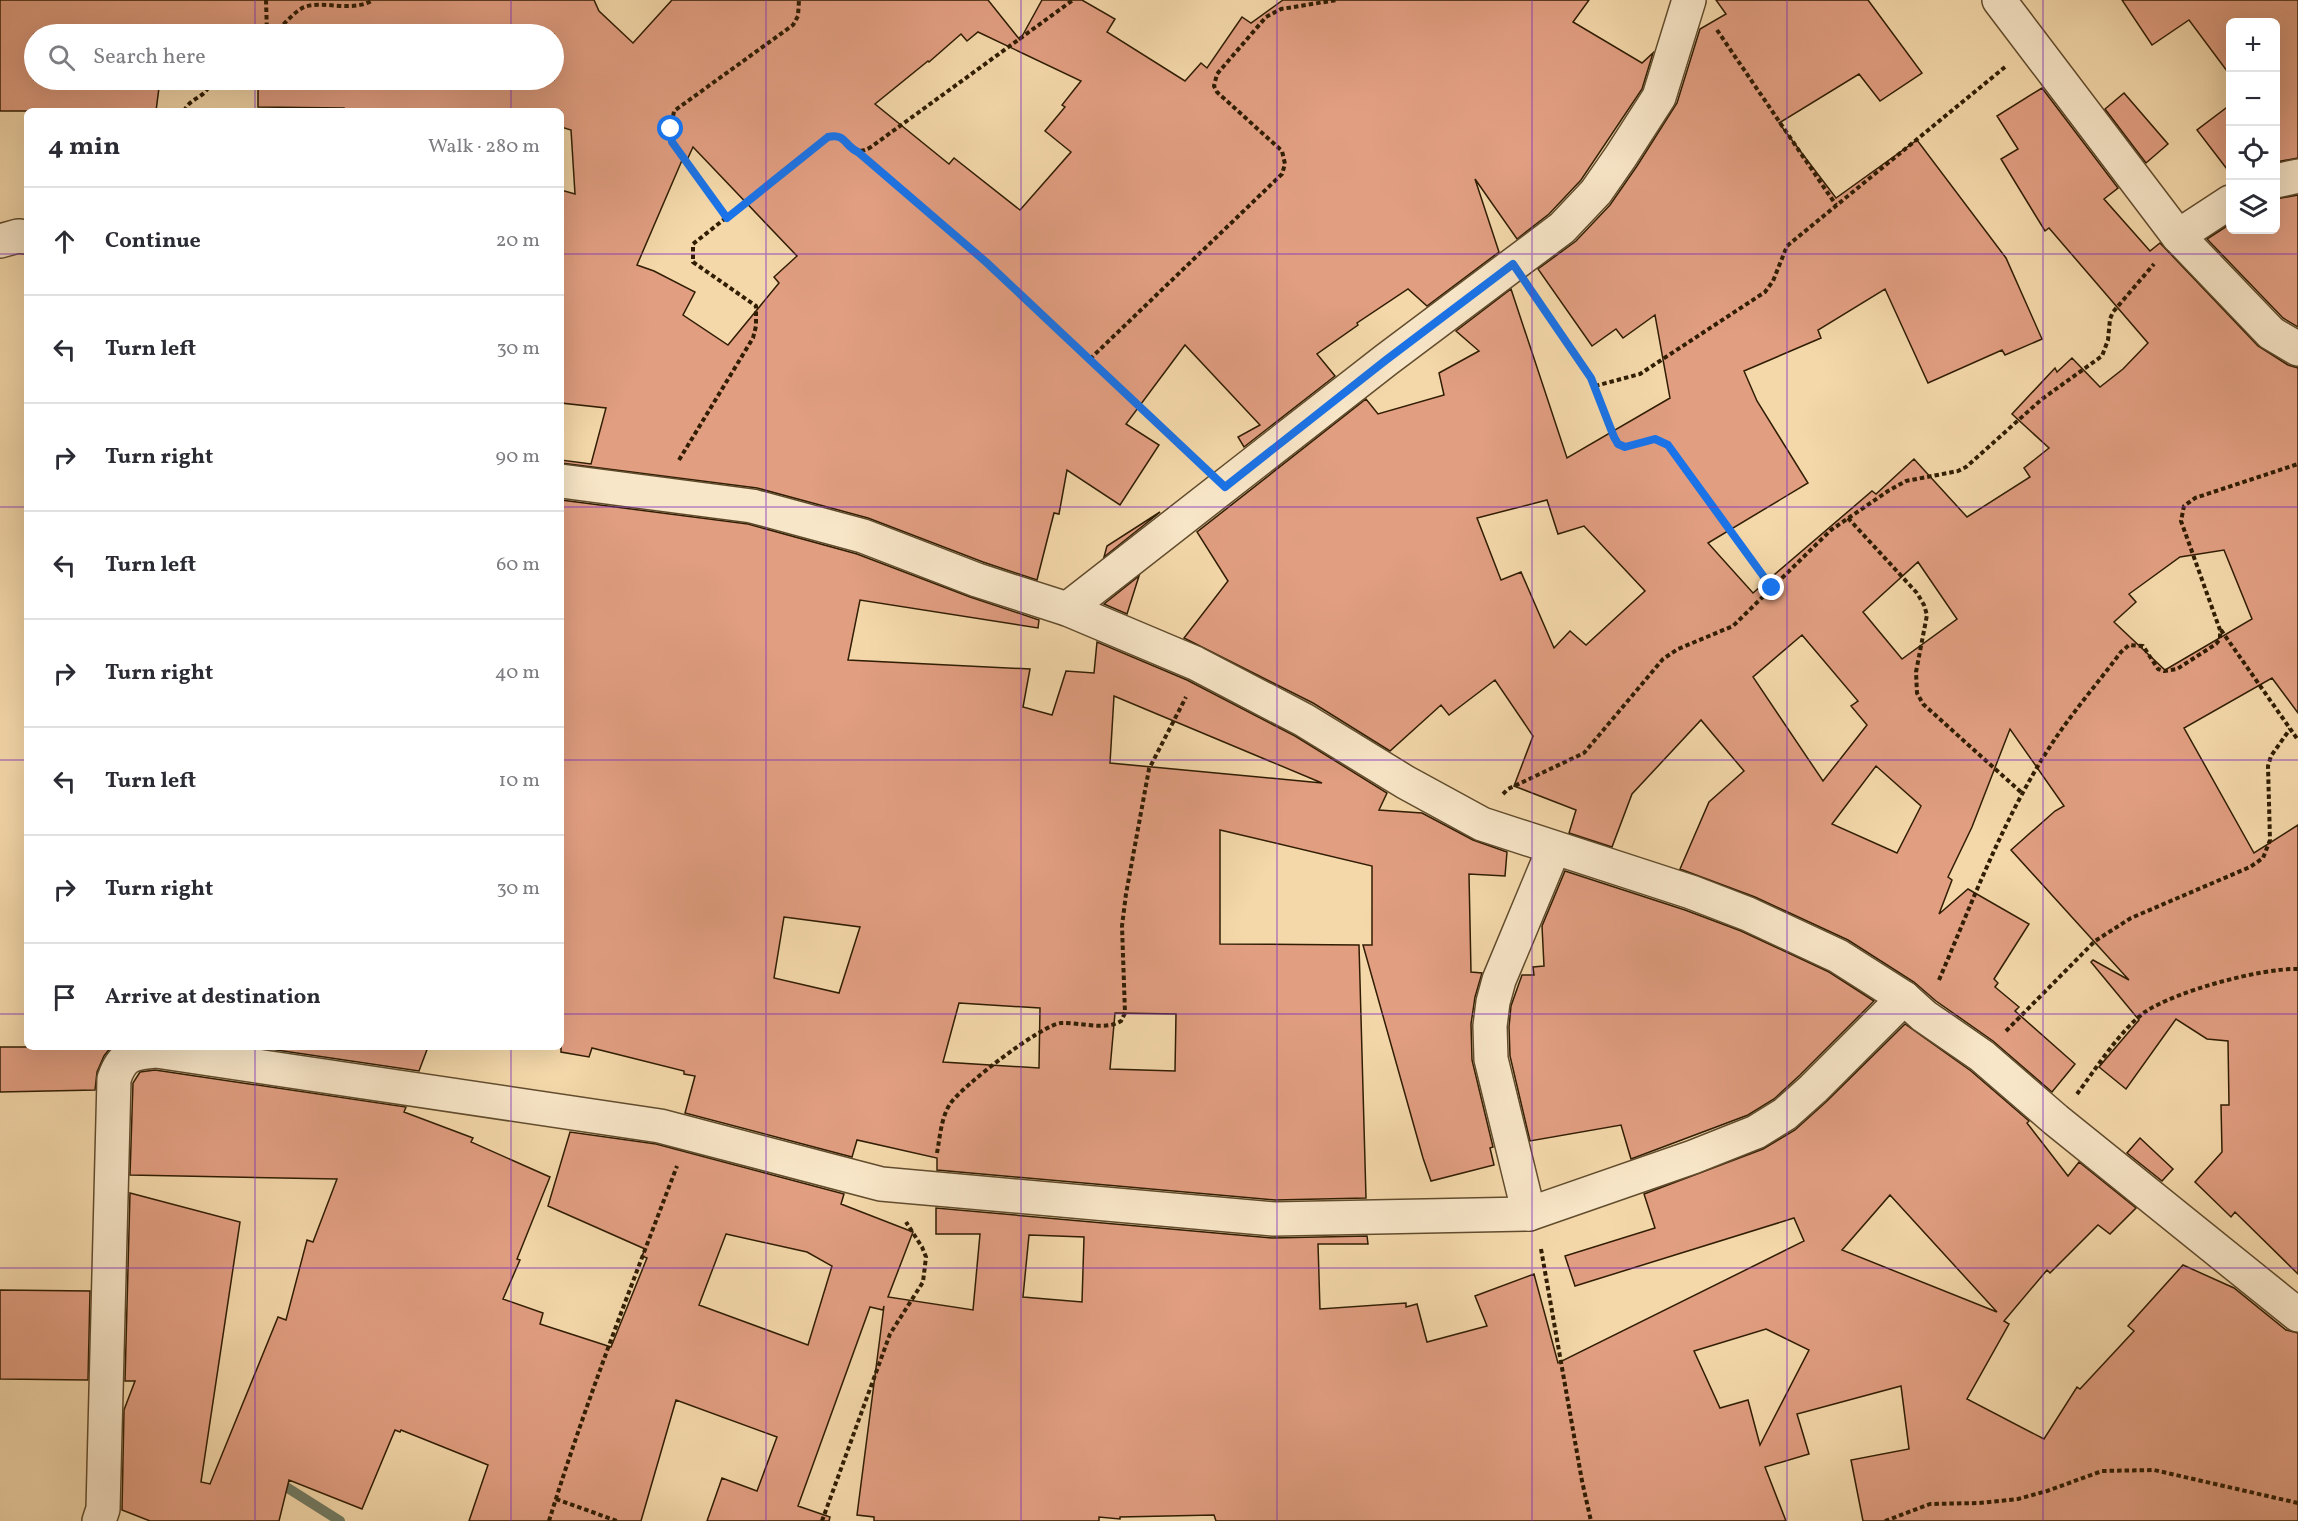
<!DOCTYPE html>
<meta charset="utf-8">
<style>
body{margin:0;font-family:Vollkorn,serif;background:#f7f7f7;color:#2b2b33}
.controls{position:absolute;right:18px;top:18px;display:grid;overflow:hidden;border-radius:9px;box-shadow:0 6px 24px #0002}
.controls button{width:54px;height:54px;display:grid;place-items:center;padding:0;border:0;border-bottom:2px solid #e1e1e2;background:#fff;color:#2b2b33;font:30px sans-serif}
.stop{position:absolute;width:18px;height:18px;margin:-14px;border:4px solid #1a73e8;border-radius:50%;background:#fff}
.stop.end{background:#1a73e8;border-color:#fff;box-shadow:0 2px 6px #0008}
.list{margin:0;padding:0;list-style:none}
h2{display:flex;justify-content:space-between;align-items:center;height:78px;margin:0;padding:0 24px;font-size:26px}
h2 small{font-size:20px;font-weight:400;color:#7c7c81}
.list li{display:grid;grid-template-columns:39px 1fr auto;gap:18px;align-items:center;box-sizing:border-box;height:108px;padding:0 24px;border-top:2px solid #e1e1e2}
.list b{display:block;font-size:22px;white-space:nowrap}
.list em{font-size:20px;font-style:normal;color:#7c7c81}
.icon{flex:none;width:33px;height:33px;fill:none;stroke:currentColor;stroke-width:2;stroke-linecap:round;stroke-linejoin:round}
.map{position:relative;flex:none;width:2298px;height:1521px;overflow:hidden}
.search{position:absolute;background:#fff;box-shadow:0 6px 24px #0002;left:24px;top:24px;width:540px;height:66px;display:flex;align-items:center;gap:15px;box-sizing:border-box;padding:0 21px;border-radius:33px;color:#7c7c81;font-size:22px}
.panel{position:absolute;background:#fff;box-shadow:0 6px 24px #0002;left:24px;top:108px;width:540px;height:942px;border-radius:9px}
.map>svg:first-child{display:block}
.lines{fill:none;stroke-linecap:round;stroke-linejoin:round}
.stream{stroke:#717b64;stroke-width:10}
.building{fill:#e19e81;stroke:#301d03;stroke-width:1.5;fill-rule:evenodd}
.minor-casing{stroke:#614c2d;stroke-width:36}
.path{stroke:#301d03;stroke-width:4;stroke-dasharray:4.5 3;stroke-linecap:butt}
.minor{stroke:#f8e6c8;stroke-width:33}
.route{stroke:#1a73e8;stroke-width:8}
.grid{fill:none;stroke:#7b2cbf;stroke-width:1.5;stroke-opacity:0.55}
</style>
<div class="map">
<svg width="2298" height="1521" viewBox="0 0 2298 1521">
<rect width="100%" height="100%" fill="#f4d8aa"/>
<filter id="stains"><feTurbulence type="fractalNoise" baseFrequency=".00333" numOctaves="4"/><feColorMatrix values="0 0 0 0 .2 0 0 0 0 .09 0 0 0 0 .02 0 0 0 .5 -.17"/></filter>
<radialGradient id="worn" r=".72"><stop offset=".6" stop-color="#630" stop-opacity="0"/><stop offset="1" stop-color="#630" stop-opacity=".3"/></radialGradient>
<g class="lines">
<polyline class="stream" points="279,1477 283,1485 340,1521"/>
</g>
<g class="building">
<path d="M0 0H594L599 11 633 43 672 0H988L1020 40 1042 0H1082L1115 19 1107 32 1185 81 1201 63 1207 68 1242 17 1251 23 1283 0H1589L1573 22 1642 63 1653 53 1642 89 1581 180 1549 214 1517 239 1475 179 1499 252 1427 306 1408 289 1357 323 1358 325 1317 354 1335 376 1244 447 1238 437 1260 425 1185 345 1126 424 1159 445 1120 505 1067 470 1059 514 1054 513 1037 580 983 562 868 518 757 488 561 463V460L591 464 606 408 561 403V190L575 194 571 130 561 127V111H344V108L258 107V80H554V34H34V80H160L156 111H0ZM978 32 1081 81 1062 105 1065 107 1045 131 1071 152 1020 210 954 158 949 164 875 104 928 61 929 62 961 34 967 41ZM693 147 797 256 774 277 779 283 728 345 683 315 695 292 654 271 637 265 683 158 687 160Z"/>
<path d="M1716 0H1868L1922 73 1880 101 1859 74 1779 123 1836 198 1917 140 2006 258 2042 339 2005 355 2002 350 1928 383 1885 289 1818 330 1821 338 1744 371 1757 401 1808 483 1708 543 1753 593 1872 491 1876 494 1914 459 1967 517 2030 477 2024 468 2049 448 2012 414 2055 368 2057 372 2072 358 2100 387 2123 369 2148 343 2049 228 2045 231 2001 159 2018 149 1997 116 2042 88 2118 188 2104 199 2150 251 2160 243 2258 346 2288 365 2298 368V713L2272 678 2184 728 2254 853 2298 825V1274L2235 1212 2231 1217 2195 1182 2222 1152 2221 1105H2229L2228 1041 2207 1039 2176 1019 2126 1089 2099 1067 2139 1020 2091 962 2093 960 2129 980 2011 850 2055 811 2064 806 2010 729 1972 827 1948 877 1952 880 1939 914 1968 889 2029 924 1994 979 1998 983 1995 987 2019 1007 2015 1011 2075 1064 2052 1092 1993 1041 1936 1001 1914 982 1848 940 1755 897 1680 869 1709 802 1744 771 1701 720 1632 794 1612 847 1569 833 1576 810 1514 786 1533 736 1495 680 1449 715 1441 705 1390 751 1313 703 1184 638 1228 581 1197 532 1366 399 1378 414 1444 395 1439 373 1479 351 1456 331 1511 289 1567 458 1670 398 1655 315 1623 338 1616 329 1592 346 1538 269 1576 241 1610 205 1637 166 1677 103 1700 29 1726 14ZM1547 500 1558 534 1584 526 1645 591 1586 645 1570 631 1554 648 1521 572 1501 580 1477 518ZM2224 550 2252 619 2165 670 2114 622 2136 602 2129 594 2180 557ZM1918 562 1957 619 1902 659 1863 612ZM1802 635 1858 701 1851 706 1867 725 1823 781 1753 677ZM1876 766 1921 806 1897 853 1832 824Z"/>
<polygon points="2122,0 2298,0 2298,158 2276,162 2276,22 2230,22 2230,75 2189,20 2152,45"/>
<polygon points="2124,93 2168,144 2146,163 2105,109"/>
<polygon points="2230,105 2230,173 2197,130"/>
<polygon points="2298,195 2298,327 2283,318 2207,239 2230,224 2230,230 2276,230 2276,199"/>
<path d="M561 500 748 524 857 554 970 597 1039 620 1038 628 860 600 848 660 1030 669 1023 707 1052 715 1066 671 1094 673 1097 642 1187 680 1295 736 1387 793 1379 810 1422 813 1473 840 1507 852 1505 876 1469 874 1471 972 1482 973 1475 997 1471 1024 1472 1060 1493 1147 1490 1148 1494 1165 1431 1181 1423 1158 1363 945H1372V866L1220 830V944L1359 945 1366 1198 1275 1200 937 1170V1158L857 1140 852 1157 685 1113 695 1076 684 1074V1071L592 1048 589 1057 561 1052ZM1114 696 1322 783 1110 763ZM784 917 860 927 839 993 774 978ZM959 1003 1040 1008 1039 1068 943 1062ZM1115 1013 1176 1014 1175 1071 1110 1069Z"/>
<polygon points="1160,512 1159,513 1104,557 1107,546"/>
<polygon points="1139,576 1127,614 1104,604"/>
<polygon points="1565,871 1685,910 1741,931 1829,972 1874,1001 1800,1075 1774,1099 1748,1115 1631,1159 1621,1125 1530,1141 1510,1056 1509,1027 1511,1006 1522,975 1534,975 1533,967 1544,966 1542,926"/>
<path d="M1905 1024 1971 1071 2029 1121 2027 1123 2068 1176 2079 1162 2136 1208 2110 1234 2098 1225 2050 1273 2047 1270 2004 1321 2009 1324 1967 1399 2044 1439 2077 1387 2080 1389 2134 1331 2128 1326 2183 1265 2234 1288 2286 1330 2298 1333V1521H1863L1851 1460 1909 1449 1901 1386 1797 1414 1809 1454 1765 1467 1786 1521H1216L1214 1515 1120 1517V1519L1099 1517V1521H874V1517L857 1515 884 1306 883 1310 870 1307 798 1506 830 1517 829 1521H707L722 1478 757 1491 777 1437 676 1400 641 1521H469L488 1465 401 1430 400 1432 395 1430 362 1509 289 1480 279 1521H150L122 1510 124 1410 135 1381H125L130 1193 240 1222 201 1482 210 1484 278 1317 286 1320 307 1240 313 1242 337 1179 130 1175 133 1083 140 1072 155 1070 406 1107 404 1112 473 1138 471 1142 550 1177 517 1259 520 1260 503 1299 543 1313 540 1324 611 1347 647 1258 642 1256 645 1249 548 1206 570 1132 656 1144 844 1194 841 1204 913 1232 888 1297 973 1310 980 1234H936V1208L1272 1238 1367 1236 1368 1244H1318L1320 1309 1406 1303V1307L1417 1304 1427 1342 1487 1326 1475 1296 1534 1274 1558 1363 1804 1241 1794 1218 1575 1286 1565 1256 1655 1228 1644 1194 1763 1149 1795 1130 1826 1102ZM1890 1195 1997 1312 1842 1250ZM726 1234 807 1252 832 1266 808 1345 699 1305ZM1029 1235 1084 1237 1082 1302 1023 1297ZM1766 1329 1809 1350 1760 1445 1748 1400 1720 1408 1694 1351Z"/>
<polygon points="0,1047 111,1047 104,1056 97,1072 95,1090 0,1092"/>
<polygon points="256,1047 428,1047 419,1071"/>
<polygon points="2140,1138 2173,1169 2162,1181 2127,1153"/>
<polygon points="0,1290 90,1291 88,1380 0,1379"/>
</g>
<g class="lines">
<defs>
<g id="minor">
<polyline points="1999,0 2178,236 2271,333 2298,349"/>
<polyline points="2276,181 2298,176"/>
<polyline points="2178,236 2230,202"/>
<polyline points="0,241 18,236 27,237"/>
<polyline points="561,481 752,506 863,536 977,580 1067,609 1195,663 1304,720 1405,782 1482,824 1691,892 1748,914 1838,956 1904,998 1924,1016 1982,1056 2056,1120 2298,1315"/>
<polyline points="1067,609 1386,360 1562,228 1596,192 1621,156 1659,97 1689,0"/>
<polyline points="1529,1214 1491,1059 1490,1026 1493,1002 1499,980 1554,848"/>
<path d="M99 1521 103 1509 114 1079C122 1055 132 1053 156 1051L660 1126 881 1184 1274 1219 1529 1214 1693 1157 1756 1132 1785 1114 1813 1089 1904 998"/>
</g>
</defs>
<use href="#minor" class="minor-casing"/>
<g class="path">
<polyline points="266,0 267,34"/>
<polyline points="1717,30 1836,205"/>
<path d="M272 34C283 27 292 13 304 7 325 0 352 13 373 0"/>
<path d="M184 111C191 96 207 99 211 80"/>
<polyline points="858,152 986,262 1198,462"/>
<polyline points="727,218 672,142 671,129 674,111 793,25 798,16 799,0"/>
<polyline points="1533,293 1591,378 1614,437 1618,444 1625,447 1655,439 1668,445 1772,588"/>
<polyline points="1090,359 1282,174 1285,164 1282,151 1217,92 1214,86 1217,74 1266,17 1281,9 1337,0"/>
<polyline points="1595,386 1640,374 1765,292 1773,281 1787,246 2005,67"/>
<path d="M679 460 753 338 756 326V306L693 262V244L828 137 839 136C851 145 855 157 871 147L1073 0"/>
<polyline points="1848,518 1917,593 1924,605 1927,615 1916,672 1917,693 1923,704 2023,794"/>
<polyline points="2221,630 2298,740"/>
<polyline points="1503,794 1508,789 1584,753 1663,659 1678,649 1733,626 1831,530 1888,491 1906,481 1958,471 1966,467 2042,399 2102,356 2108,340 2110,319 2113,312 2154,264"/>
<path d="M1939 980C1974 898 2006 811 2057 736 2077 707 2100 680 2121 652L2129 645 2143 646 2158 669 2164 671 2177 669 2216 644 2220 639V630L2181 521 2184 506 2195 498 2298 464"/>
<polyline points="2006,1031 2095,941 2131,918 2250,867 2263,858 2270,840 2268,766 2271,756 2290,729"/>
<path d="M2077 1094C2095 1070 2121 1029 2145 1012 2176 991 2261 968 2298 969"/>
<path d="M937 1153C940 1137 941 1118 950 1104 962 1086 1041 1025 1061 1023 1079 1022 1106 1031 1121 1021L1125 1013 1122 926 1126 894 1149 769 1186 697"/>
<polyline points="1541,1249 1582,1481 1591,1521"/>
<polyline points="556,1499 617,1521"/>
<path d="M549 1521C586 1401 632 1284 677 1166"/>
<polyline points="822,1521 890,1334 923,1282 926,1257 922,1247 906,1222"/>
<polyline points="1885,1521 1930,1504 1979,1503 2018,1499 2047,1491 2102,1471 2154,1470 2298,1503"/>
</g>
<use href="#minor" class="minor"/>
</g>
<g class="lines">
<path class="route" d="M671 129 672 142 727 218 828 137C846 133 844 146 858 152L986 262 1225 487 1386 360 1513 264 1591 378 1614 437 1618 444 1625 447 1655 439 1668 445 1772 588"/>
</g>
<path class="grid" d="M255 0V34M511 0V34M766 0V1521M1021 0V1521M1277 0V1521M1532 0V1521M1787 0V1521M2043 0V1521M255 80V111M511 80V111M0 254H27M561 254H2298M0 507H27M561 507H2298M0 760H27M561 760H2298M0 1014H27M561 1014H2298M255 1047V1521M511 1047V1521M0 1268H2298"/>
<rect width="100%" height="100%" filter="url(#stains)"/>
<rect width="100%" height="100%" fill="url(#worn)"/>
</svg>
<div class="controls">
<button>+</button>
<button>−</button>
<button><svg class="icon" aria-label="locate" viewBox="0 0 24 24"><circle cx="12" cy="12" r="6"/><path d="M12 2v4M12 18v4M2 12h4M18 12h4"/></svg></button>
<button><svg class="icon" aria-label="layers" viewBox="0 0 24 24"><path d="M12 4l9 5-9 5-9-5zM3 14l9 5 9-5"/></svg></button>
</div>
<div class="stop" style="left:671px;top:129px"></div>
<div class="stop end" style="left:1772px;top:588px"></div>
<div class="search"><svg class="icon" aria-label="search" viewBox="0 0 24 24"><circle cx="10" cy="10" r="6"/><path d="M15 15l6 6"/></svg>Search here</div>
<section class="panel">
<h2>4 min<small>Walk · 280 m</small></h2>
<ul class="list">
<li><svg class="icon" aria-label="ahead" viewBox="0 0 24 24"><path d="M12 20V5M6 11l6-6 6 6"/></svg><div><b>Continue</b></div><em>20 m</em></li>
<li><svg class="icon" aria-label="left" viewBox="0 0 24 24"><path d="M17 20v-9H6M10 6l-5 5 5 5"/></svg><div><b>Turn left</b></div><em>30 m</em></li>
<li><svg class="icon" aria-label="right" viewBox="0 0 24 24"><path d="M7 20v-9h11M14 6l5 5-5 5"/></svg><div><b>Turn right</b></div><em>90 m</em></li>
<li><svg class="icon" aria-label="left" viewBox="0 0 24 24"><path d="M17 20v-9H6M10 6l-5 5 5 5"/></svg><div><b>Turn left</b></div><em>60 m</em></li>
<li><svg class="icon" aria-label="right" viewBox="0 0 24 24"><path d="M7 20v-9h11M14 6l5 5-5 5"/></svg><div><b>Turn right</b></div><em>40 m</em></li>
<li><svg class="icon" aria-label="left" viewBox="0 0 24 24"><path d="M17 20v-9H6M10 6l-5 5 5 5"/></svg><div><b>Turn left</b></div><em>10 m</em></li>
<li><svg class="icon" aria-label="right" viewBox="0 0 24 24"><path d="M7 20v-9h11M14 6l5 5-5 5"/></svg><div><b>Turn right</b></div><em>30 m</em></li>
<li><svg class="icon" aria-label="arrive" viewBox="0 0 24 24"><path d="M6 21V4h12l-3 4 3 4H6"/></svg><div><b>Arrive at destination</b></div></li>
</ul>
</section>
</div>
